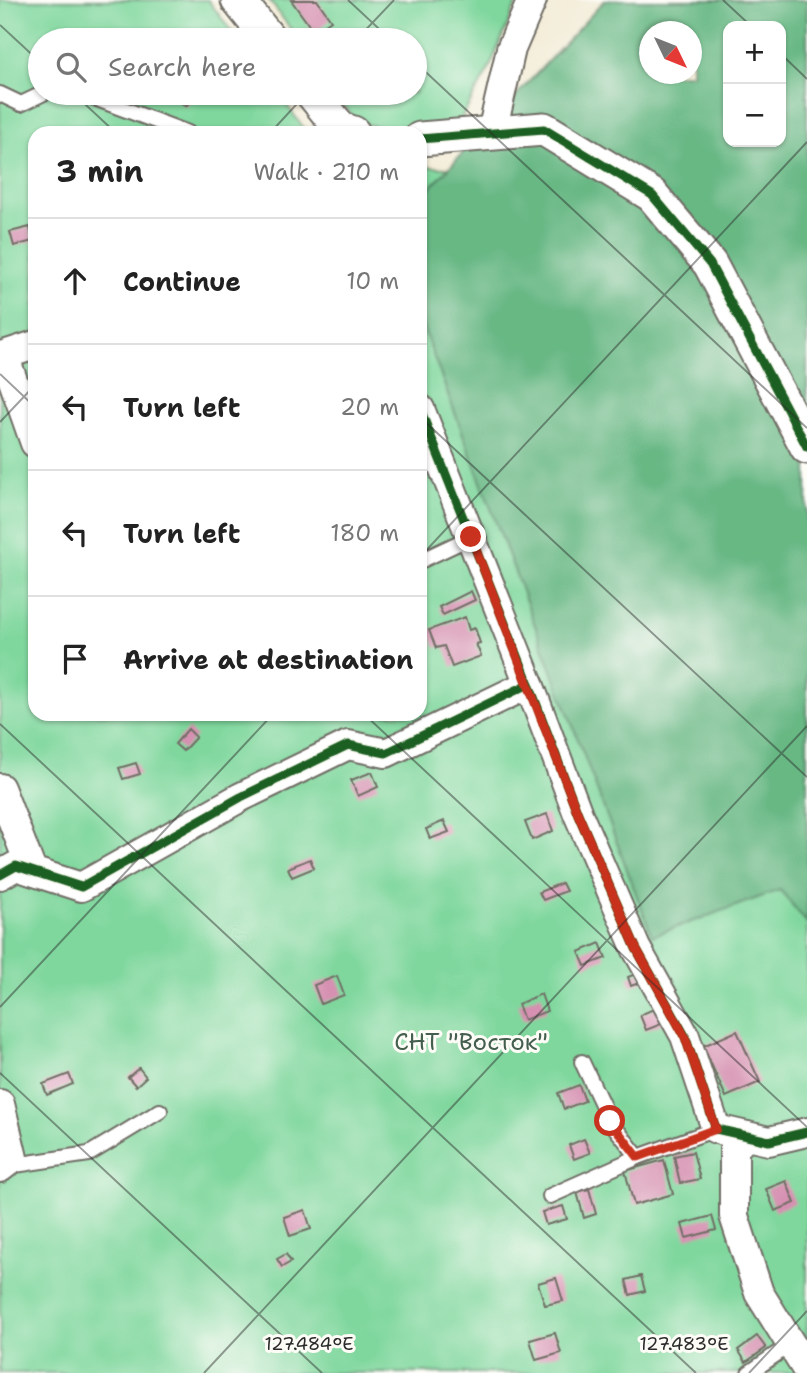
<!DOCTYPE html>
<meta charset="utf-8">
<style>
body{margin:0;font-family:"Shantell Sans",sans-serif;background:#f6f6f6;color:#222}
.controls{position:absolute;right:21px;top:21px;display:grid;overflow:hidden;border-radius:14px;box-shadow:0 2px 5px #0004}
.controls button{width:63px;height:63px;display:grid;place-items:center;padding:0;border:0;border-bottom:2px solid #e0e0e0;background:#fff;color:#222;font:35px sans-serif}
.compass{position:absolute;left:639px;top:21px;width:63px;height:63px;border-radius:50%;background:#fff;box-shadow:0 2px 5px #0004;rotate:133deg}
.stop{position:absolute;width:21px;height:21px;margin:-16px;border:5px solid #c8321e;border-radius:50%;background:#fff}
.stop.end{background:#c8321e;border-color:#fff;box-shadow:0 2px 7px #0008}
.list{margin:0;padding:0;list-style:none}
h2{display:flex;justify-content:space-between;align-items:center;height:91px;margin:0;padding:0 28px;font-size:30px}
h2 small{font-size:23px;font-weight:400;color:#767676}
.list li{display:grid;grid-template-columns:46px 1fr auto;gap:21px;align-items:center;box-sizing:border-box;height:126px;padding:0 28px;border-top:2px solid #e0e0e0}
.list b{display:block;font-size:26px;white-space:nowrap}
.list em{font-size:23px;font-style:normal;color:#767676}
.icon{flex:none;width:38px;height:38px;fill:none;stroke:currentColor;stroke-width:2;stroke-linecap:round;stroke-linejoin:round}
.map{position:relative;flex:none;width:807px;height:1373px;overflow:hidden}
.search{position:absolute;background:#fff;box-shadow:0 2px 5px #0004;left:28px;top:28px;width:399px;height:77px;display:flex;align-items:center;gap:18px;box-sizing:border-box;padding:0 24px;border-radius:38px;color:#767676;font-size:26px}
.panel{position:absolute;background:#fff;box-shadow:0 2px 5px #0004;left:28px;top:126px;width:399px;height:595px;border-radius:21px}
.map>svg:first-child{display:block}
.green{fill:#7fd79d;stroke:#558164;stroke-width:2}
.forest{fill:#67b884;stroke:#497258;stroke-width:2;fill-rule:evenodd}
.building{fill:#d690b1}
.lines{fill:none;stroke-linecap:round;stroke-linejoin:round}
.service-casing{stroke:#716e66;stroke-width:18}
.minor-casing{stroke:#716e66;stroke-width:32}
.tertiary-casing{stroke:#716e66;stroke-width:37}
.service{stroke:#fff;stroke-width:14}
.minor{stroke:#fff;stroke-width:28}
.tertiary{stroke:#fff;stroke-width:33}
.cycleway-casing{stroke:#fdfcf7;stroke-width:13}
.cycleway{stroke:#1b5e20;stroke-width:9}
.route{stroke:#c8321e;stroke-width:9}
.ticks{fill:none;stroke:#2b2b2b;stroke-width:2;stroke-opacity:0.45}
.labels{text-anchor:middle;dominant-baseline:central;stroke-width:6;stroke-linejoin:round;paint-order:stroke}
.park-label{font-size:24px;fill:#445f4d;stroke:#fdfcf7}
.ticks-label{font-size:18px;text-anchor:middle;fill:#2b2b2b;stroke:#fdfcf7;stroke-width:6;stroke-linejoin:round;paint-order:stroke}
</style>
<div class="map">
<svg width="807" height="1373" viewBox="0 0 807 1373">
<rect width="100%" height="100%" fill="#fdfcf7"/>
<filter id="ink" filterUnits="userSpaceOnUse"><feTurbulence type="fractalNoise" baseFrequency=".0143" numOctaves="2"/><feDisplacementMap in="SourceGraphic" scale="14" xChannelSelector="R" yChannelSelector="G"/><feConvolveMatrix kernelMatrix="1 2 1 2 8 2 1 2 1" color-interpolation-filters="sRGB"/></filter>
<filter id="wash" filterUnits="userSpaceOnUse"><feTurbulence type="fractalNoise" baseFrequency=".00686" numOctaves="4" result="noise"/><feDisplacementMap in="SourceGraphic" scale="28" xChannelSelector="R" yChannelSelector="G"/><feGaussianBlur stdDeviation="1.57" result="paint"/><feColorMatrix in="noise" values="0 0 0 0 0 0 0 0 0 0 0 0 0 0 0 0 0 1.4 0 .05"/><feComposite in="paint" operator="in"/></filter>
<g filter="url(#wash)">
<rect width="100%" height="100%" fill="#f2ebd5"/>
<g class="green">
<polygon points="0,0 208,0 238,40 40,40 40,93 277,93 308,133 35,133 35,714 420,714 420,166 522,174 807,558 807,1373 0,1373"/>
<polygon points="269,0 518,0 489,69 458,124 407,131 357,123 336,93 415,93 415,40 299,40"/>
</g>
<path class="forest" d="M605 0H807V923L780 890 652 936 420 320V199ZM728 26H781V142H728ZM650 32H692V74H650Z"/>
<g id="blocks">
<g class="building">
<polygon points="291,0 317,0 331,20 314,32"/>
<polygon points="178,93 196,93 186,106 175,98"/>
<polygon points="30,227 33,241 14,246 10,232"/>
<polygon points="471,591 475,600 443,615 439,607"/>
<polygon points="465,617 469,630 475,628 480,643 476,644 481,656 452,667 444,646 436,648 429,630"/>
<polygon points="188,729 196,737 183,751 175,744"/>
<polygon points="136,763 140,774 123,779 119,768"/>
<polygon points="372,772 378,787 358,796 351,780"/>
<polygon points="547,814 553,831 532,840 525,822"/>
<polygon points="444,821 449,832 430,839 426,829"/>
<polygon points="310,859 314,868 292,877 288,868"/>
<polygon points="562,883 566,891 543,900 539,892"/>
<polygon points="600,943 606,958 585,966 579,952"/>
<polygon points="640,972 644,981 631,986 628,977"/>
<polygon points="337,976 344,995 321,1004 314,985"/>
<polygon points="541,994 547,1011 524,1020 518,1004"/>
<polygon points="658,1007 664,1023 646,1030 640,1015"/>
<polygon points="737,1031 760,1082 726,1097 703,1046"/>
<polygon points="139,1068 146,1077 136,1086 128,1077"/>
<polygon points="69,1074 73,1084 47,1095 43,1084"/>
<polygon points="579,1085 585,1101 564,1109 558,1093"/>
<polygon points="584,1139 590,1153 574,1159 569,1145"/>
<polygon points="693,1152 700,1179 680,1183 674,1156"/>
<polygon points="664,1160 673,1194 634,1205 625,1171"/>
<polygon points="786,1181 795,1203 775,1211 766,1189"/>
<polygon points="589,1189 596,1214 584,1218 577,1192"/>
<polygon points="563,1206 567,1219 546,1225 542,1212"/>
<polygon points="305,1210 311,1229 290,1236 284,1217"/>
<polygon points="712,1216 716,1230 686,1238 682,1224"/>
<polygon points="286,1254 291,1262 282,1267 277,1259"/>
<polygon points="641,1276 645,1291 630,1295 626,1280"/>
<polygon points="556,1278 563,1301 545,1305 538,1283"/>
<polygon points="555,1333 561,1353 536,1360 530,1340"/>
<polygon points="757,1336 766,1348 746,1362 738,1350"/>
</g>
</g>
</g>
<g filter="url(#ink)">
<use href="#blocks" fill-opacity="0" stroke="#716e66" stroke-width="2"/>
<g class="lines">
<defs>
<g id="service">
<polyline points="81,93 188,133"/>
<polyline points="0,94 21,104 44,93"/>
<polyline points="420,561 471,537"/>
<polyline points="582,1062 610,1121 638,1157"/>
<polyline points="8,1166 89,1154 160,1111"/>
<polyline points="550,1196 638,1157 716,1129"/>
<polyline points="749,1373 791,1344"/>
</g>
<g id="minor">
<polyline points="492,132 511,49 532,0"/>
<polyline points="35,345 4,355 35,443"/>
<polyline points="529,684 578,814 636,948 685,1036 716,1129 769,1141 807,1132"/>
<polyline points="0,788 32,871"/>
<polyline points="0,875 16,866 81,887 241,797 348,745 386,753 529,684 420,409"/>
<polyline points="0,1104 13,1158 0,1168"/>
<polyline points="746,1136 734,1149 734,1216 759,1293 807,1370"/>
</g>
<g id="tertiary">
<polyline points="238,0 270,40"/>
<polyline points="312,93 341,129 353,133"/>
<polyline points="420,139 544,129 652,195 710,264 807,447"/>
</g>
</defs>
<use href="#service" class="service-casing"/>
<use href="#minor" class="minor-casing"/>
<use href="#tertiary" class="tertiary-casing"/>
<use href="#service" class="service"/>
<use href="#minor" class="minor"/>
<use href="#tertiary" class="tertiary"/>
<defs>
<g id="cycleway">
<polyline points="420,139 544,129 652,195 710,264 807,447"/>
<polyline points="529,684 578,814 636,948 685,1036 716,1129 769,1141 807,1132"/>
<polyline points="0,875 16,866 81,887 241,797 348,745 386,753 529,684 420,409"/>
</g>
</defs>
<use href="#cycleway" class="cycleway-casing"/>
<use href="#cycleway" class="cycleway"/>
</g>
</g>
<g class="lines" filter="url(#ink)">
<polyline class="route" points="471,537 578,814 636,948 685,1037 716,1129 638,1157 610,1121"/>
</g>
<path class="ticks" d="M348 0 391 40M723 0 751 26M0 25 40 62M356 40 394 0M781 54 807 79M415 62 807 428M73 93 116 133M270 133 307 93M0 374 35 407M420 417 807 777M0 422 35 385M420 557 807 142M364 714 807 1127M0 724 696 1373M0 1007 273 714M0 1073 322 1373M204 1373 807 726M749 1373 807 1311"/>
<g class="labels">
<g class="park-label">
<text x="471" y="1042">СНТ "Восток"</text>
</g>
</g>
<g class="ticks-label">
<text x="309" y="1350">127.484°E</text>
<text x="684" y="1350">127.483°E</text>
</g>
</svg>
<div class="controls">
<button>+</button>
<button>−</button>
</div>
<svg class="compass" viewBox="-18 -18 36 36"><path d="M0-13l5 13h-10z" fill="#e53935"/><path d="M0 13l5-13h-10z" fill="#767676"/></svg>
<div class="stop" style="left:610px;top:1121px"></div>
<div class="stop end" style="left:471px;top:537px"></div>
<div class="search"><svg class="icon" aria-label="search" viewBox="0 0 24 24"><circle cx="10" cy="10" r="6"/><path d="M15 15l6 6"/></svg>Search here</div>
<section class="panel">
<h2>3 min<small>Walk · 210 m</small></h2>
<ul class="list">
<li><svg class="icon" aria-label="ahead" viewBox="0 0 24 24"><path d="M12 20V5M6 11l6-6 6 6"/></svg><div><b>Continue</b></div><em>10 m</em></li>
<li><svg class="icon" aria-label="left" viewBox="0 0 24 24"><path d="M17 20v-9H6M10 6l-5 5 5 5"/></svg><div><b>Turn left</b></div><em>20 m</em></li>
<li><svg class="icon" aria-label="left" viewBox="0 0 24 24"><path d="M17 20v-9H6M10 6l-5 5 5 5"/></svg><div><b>Turn left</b></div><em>180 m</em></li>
<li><svg class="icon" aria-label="arrive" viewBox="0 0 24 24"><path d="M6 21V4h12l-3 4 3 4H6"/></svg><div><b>Arrive at destination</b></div></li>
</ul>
</section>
</div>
